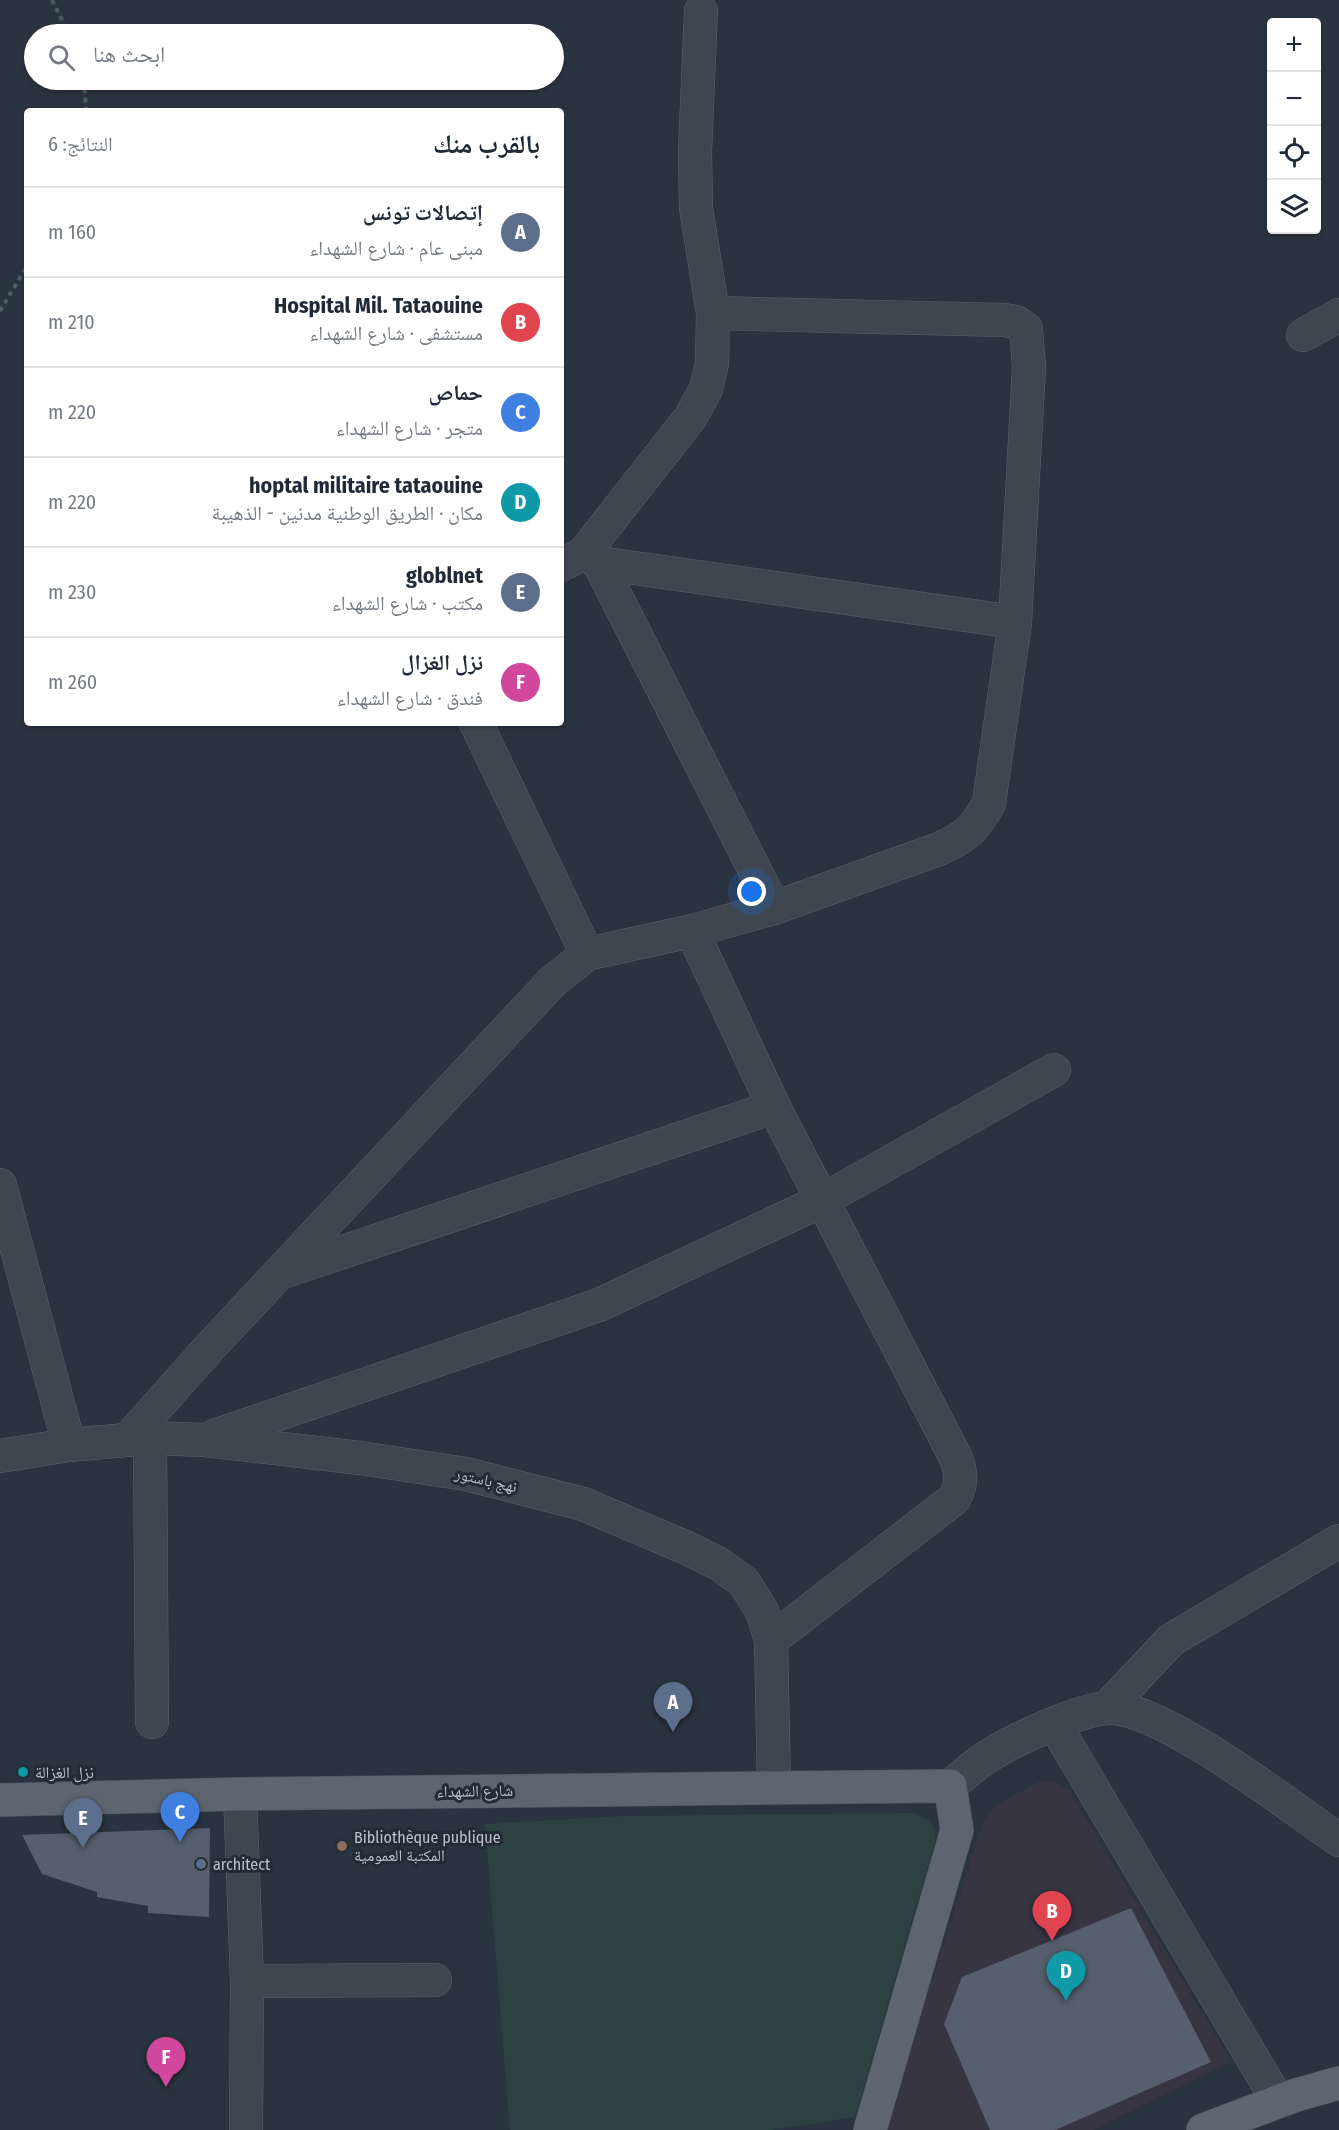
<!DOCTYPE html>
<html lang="ar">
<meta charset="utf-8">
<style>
body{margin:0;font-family:"Fira Sans Condensed","Noto Naskh Arabic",sans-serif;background:#f6f6f7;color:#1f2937;direction:rtl}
.controls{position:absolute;right:18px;top:18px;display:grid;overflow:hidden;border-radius:6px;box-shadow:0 2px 4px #0004}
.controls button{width:54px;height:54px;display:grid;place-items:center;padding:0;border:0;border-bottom:2px solid #e0e1e3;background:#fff;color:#1f2937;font:30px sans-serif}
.you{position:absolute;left:752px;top:892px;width:21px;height:21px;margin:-15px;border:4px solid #fff;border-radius:50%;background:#1a73e8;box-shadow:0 0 0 9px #1a73e833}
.badge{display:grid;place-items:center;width:39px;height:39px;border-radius:50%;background:#586c89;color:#fff;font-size:20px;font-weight:700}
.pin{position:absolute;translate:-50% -50px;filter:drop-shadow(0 2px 3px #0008)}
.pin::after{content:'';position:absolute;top:32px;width:21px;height:18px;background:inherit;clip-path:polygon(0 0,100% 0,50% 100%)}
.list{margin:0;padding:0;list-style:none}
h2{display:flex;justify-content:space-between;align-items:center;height:78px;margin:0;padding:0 24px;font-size:26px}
h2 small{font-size:20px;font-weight:400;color:#747a83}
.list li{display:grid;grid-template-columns:39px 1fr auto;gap:18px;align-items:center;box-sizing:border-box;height:90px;padding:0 24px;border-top:2px solid #e0e1e3}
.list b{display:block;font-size:22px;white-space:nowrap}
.list p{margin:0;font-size:20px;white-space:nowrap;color:#747a83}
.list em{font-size:20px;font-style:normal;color:#747a83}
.icon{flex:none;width:33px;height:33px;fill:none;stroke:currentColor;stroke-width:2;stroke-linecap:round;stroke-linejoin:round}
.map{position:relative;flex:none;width:1339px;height:2130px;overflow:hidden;direction:ltr}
.search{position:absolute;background:#fff;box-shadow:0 2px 4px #0004;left:24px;top:24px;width:540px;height:66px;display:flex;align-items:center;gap:15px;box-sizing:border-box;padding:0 21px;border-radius:33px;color:#747a83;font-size:22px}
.panel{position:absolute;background:#fff;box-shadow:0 2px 4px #0004;left:24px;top:108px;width:540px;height:618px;border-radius:6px;direction:rtl}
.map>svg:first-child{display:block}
.medical{fill:#373542}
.green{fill:#2d4142}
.building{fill:#565f6d}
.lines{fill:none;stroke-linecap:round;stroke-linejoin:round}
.minor-casing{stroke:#5c646e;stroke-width:34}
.major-casing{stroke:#484f5a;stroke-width:34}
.path{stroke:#4c5e60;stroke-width:4;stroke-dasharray:4.5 4.5;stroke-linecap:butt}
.minor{stroke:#3e4650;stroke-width:33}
.major{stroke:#5d6570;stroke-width:33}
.culture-dot{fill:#0f9aa8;stroke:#232b36;stroke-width:2}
.education-dot{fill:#8d6e63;stroke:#232b36;stroke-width:2}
.service-dot{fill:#5c6f8a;stroke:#232b36;stroke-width:2}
.labels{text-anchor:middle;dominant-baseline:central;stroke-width:6;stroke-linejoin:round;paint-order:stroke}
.street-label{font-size:16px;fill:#bbc1ca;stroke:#232b36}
.poi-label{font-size:16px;fill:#bbc1ca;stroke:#232b36;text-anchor:start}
</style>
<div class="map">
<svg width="1339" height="2130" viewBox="0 0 1339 2130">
<rect width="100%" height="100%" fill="#2a3440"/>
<polygon class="medical" points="1051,1781 1068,1789 1231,2061 1092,2130 884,2130 984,1820 995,1806 1037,1782"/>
<path class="green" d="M914 1813C930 1820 936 1823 935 1841L855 2117 771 2130H510L485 1824 622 1816Z"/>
<g class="building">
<polygon points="210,1828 209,1917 148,1913 148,1906 97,1897 97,1892 42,1874 22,1835"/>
<polygon points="1131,1908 1211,2062 1055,2130 990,2130 944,2024 962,1977"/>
</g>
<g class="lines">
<defs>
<g id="minor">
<polyline points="1303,335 1339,315"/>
<polyline points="584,553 690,418 706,389 712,363 713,313 696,208 695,151 701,11"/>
<polyline points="599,563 774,908"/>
<polyline points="561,565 584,553 599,563 1015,622"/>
<polyline points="476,723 587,954"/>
<path d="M692 931 774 1107 956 1458C962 1475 962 1484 954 1499L771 1640"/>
<polyline points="0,1185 69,1445"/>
<polyline points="283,1272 774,1107"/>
<polyline points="214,1436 599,1305 821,1201 1054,1070"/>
<path d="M129 1438 210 1347 552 982 587 954 692 931 774 908 939 849C966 837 975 829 989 803L1015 622 1029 367 1026 329 1016 322 1004 320 713 313"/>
<polyline points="150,1438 152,1722"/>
<polyline points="0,1456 69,1445 150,1438 205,1440 360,1458 466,1474 583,1504 687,1548 719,1564 744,1582 762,1611 771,1640 774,1786"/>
<polyline points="1108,1707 1171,1640 1339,1541"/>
<polyline points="1055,1725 1278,2101"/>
<path d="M950 1786C963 1776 976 1763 990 1755 1014 1740 1080 1709 1108 1708 1160 1705 1292 1808 1339 1840"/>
<polyline points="240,1794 247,1981 246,2130"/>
<polyline points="247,1981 435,1980"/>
</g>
<g id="major">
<polyline points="0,1800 240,1794 950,1786 957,1830 870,2130"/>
<polyline points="1203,2130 1296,2095 1339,2083"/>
</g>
</defs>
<use href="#minor" class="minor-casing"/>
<use href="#major" class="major-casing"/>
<g class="path">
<polyline points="52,0 69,34"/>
<polyline points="84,80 86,111"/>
<polyline points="0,311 27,266"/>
</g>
<use href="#minor" class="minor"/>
<use href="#major" class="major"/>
</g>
<circle class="culture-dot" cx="23" cy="1772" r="6"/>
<circle class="education-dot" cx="342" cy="1846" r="6"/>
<circle class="service-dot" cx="201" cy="1864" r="6"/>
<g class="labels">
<g class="street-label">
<text transform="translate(486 1480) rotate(13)">نهج باستور</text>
<text transform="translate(475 1791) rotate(-1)">شارع الشهداء</text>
</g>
<g class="poi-label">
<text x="35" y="1772">نزل الغزالة</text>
<text x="354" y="1837">Bibliothèque publique<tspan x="354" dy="18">المكتبة العمومية</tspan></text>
<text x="213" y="1864">architect</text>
</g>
</g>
</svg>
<div class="controls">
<button>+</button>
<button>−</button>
<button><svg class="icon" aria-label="locate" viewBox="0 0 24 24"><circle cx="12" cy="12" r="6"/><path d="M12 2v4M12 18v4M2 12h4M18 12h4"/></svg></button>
<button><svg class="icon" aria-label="layers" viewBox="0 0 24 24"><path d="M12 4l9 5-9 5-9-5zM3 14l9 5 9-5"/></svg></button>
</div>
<div class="you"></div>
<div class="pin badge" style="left:673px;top:1732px;background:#5c6f8a">A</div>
<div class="pin badge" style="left:1052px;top:1941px;background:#e0444e">B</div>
<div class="pin badge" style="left:180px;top:1842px;background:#3f7fe0">C</div>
<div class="pin badge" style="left:1066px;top:2001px;background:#0f9aa8">D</div>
<div class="pin badge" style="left:83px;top:1848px;background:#5c6f8a">E</div>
<div class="pin badge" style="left:166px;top:2087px;background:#d1479c">F</div>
<div class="search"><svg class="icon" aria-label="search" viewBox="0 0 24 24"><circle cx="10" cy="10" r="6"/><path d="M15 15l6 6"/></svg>ابحث هنا</div>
<section class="panel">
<h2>بالقرب منك<small>النتائج: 6</small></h2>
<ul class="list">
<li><span class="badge" style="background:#5c6f8a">A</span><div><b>إتصالات تونس</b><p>مبنى عام · شارع الشهداء</p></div><em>160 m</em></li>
<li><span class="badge" style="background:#e0444e">B</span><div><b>Hospital Mil. Tataouine</b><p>مستشفى · شارع الشهداء</p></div><em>210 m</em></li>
<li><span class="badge" style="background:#3f7fe0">C</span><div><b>حماص</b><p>متجر · شارع الشهداء</p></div><em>220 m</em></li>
<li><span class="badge" style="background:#0f9aa8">D</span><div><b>hoptal militaire tataouine</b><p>مكان · الطريق الوطنية مدنين - الذهيبة</p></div><em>220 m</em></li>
<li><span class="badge" style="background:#5c6f8a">E</span><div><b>globlnet</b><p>مكتب · شارع الشهداء</p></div><em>230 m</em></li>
<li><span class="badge" style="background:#d1479c">F</span><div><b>نزل الغزال</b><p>فندق · شارع الشهداء</p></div><em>260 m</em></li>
</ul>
</section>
</div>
